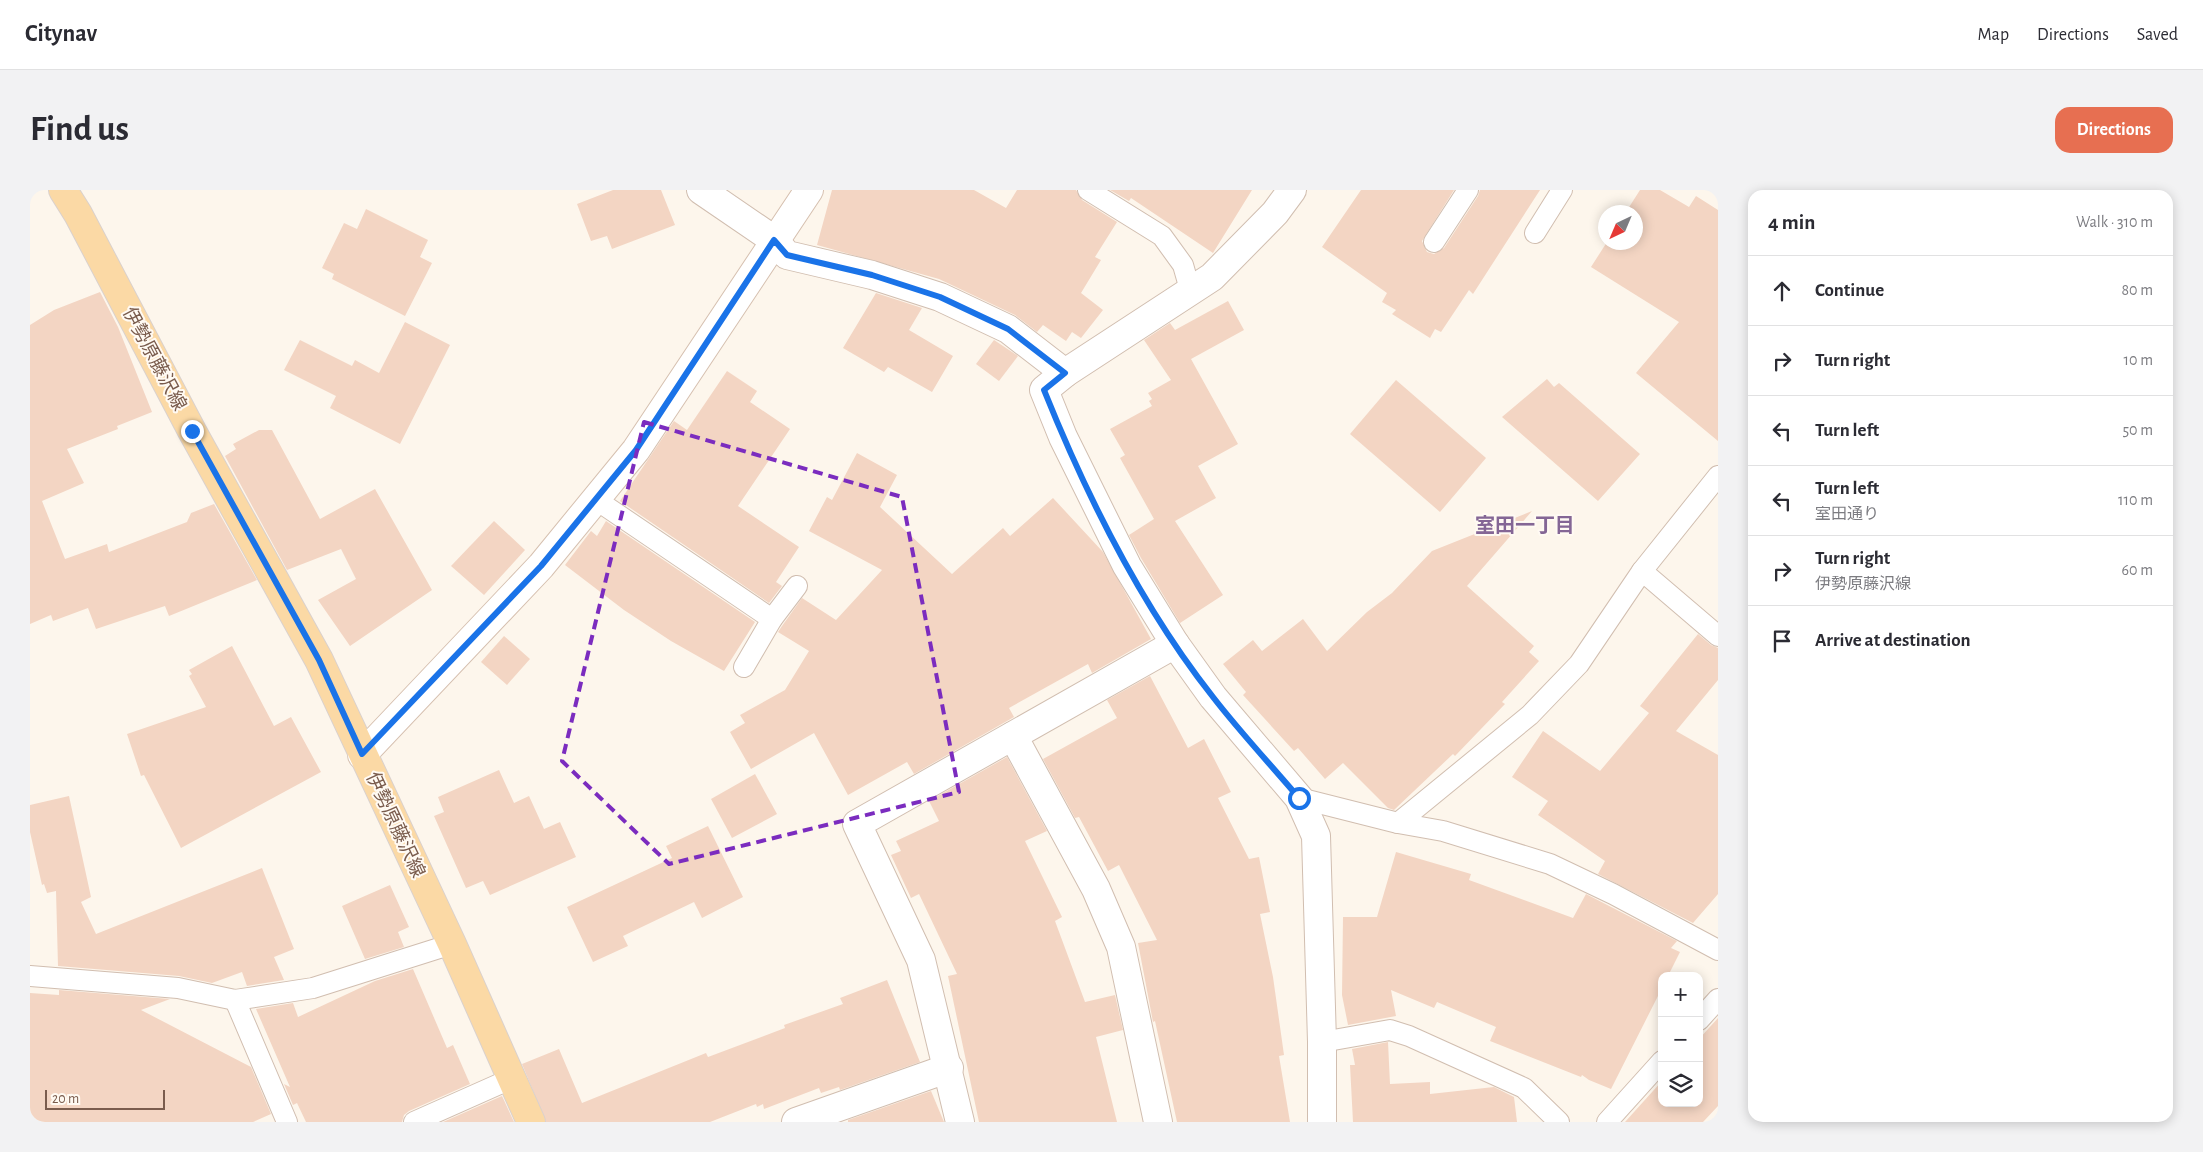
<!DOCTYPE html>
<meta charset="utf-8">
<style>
body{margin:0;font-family:"Alegreya Sans","Noto Sans JP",sans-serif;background:#f2f2f3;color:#2b2b33}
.controls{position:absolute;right:15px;bottom:15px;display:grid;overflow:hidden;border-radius:10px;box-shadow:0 2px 12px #0003}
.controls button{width:45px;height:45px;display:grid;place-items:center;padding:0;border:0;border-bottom:1px solid #e1e1e2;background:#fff;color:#2b2b33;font:25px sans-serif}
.compass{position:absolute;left:1568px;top:15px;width:45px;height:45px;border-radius:50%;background:#fff;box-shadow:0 2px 12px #0003;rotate:224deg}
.scale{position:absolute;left:15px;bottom:12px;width:120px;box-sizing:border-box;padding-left:5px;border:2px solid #7a5c4d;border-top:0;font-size:14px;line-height:18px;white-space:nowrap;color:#7a5c4d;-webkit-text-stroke:4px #fffaf3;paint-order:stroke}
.stop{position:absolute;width:15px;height:15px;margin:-11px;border:4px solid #1a73e8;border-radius:50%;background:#fff}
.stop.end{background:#1a73e8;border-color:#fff;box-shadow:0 1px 5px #0008}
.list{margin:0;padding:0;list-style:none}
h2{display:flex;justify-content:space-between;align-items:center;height:65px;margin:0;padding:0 20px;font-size:21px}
h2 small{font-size:16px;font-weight:400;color:#7c7c81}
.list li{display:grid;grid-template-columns:32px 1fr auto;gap:15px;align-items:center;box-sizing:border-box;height:70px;padding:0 20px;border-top:1px solid #e1e1e2}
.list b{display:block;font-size:19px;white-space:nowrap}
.list p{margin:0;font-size:16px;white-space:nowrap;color:#7c7c81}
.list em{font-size:16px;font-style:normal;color:#7c7c81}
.icon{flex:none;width:28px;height:28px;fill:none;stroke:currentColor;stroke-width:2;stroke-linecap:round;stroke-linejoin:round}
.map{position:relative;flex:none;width:1688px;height:932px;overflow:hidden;border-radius:15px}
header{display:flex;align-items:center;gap:30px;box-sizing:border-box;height:70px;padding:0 25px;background:#fff;border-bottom:1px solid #e1e1e2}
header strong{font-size:24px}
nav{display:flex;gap:28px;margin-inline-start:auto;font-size:18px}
.intro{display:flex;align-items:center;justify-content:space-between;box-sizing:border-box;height:120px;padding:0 30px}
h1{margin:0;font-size:35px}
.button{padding:12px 22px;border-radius:15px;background:#e76f51;color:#fff;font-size:18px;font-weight:700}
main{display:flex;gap:30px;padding:0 30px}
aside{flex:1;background:#fff;border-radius:15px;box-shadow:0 2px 12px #0003}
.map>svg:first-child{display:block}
.building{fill:#f3d5c3}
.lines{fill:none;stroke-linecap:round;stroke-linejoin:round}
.lane-casing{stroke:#d1beb0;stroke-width:22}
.street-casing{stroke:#d1beb0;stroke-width:30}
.secondary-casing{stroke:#d6c0b0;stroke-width:30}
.primary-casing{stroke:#dad1cd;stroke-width:30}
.lane{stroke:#fff;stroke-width:20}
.street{stroke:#fff;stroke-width:28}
.secondary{stroke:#fff;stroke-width:28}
.primary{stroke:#fbd9a5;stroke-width:28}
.route{stroke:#1a73e8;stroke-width:6}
.marked{fill:none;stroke:#7b2cbf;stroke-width:4;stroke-dasharray:10 6;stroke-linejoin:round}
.labels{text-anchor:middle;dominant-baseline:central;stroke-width:4;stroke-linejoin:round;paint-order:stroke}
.street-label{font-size:19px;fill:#7a5c4d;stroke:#fffaf3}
.neighbourhood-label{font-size:20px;font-weight:bold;fill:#846695;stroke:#fffaf3}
</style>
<header>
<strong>Citynav</strong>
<nav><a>Map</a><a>Directions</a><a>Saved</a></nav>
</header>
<div class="intro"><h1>Find us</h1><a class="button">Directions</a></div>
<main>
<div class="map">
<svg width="1688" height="932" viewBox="0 0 1688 932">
<rect width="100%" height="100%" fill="#fdf6ec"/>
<g class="building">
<polygon points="583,0 631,0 645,35 582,59 577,46 561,51 547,14"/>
<polygon points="802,0 944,0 976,18 987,0 1046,0 1052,10 1087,32 1065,67 1071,70 1051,103 1073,120 1051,148 1042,142 1036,151 1013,135 1007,142 985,125 909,89 787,55"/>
<polygon points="1080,0 1222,0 1183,63 1101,8 1099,11"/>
<polygon points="1331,0 1424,0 1392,51 1397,62 1404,64 1414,58 1448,6 1450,0 1510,0 1443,104 1439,100 1411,142 1405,139 1400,148 1362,124 1366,120 1352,112 1357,103 1292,57"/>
<polygon points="1610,0 1630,0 1659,17 1666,6 1688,20 1688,251 1606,183 1649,132 1561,77 1577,52 1606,52 1606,22 1596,22"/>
<polygon points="336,19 398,50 390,67 402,73 375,126 302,89 304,84 292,78 314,33 327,39"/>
<polygon points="70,102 88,137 122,222 87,236 88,239 37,259 54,293 12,311 35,369 77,354 79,362 157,332 161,323 184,314 227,390 139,426 135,416 66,439 58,418 23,431 21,425 0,434 0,135 24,120"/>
<polygon points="846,103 892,118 879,140 923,166 902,202 858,177 854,182 813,158"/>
<polygon points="1198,111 1214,140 1161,169 1208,254 1168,276 1186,308 1145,331 1193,405 1150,433 1111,368 1099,345 1124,329 1090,268 1095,265 1080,239 1122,216 1119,211 1122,209 1118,203 1141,190 1114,150 1140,133 1145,140"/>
<polygon points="375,132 420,155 370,254 300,218 306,206 254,180 270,150 322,176 325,170 349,183"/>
<polygon points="964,150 988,166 969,191 946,174"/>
<polygon points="697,181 727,201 720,212 760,239 708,316 769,357 746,392 752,396 739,413 590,311 644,231 657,240"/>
<polygon points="1517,189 1524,197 1529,193 1610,264 1568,311 1472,227"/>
<polygon points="1366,190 1456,268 1410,322 1320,244"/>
<polygon points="229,240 242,240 290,329 345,299 402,400 320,456 288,410 326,389 311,359 257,380 195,266 206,259 203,254"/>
<polygon points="827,263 867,285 850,317 922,384 973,338 980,346 1023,308 1073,362 1121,449 1062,483 1058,474 979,518 984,527 884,584 877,572 818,605 784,543 721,579 700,542 715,533 710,525 755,500 779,461 748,442 752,436 772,408 806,430 852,380 779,341 797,307 802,310"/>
<polygon points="1502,321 1437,396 1504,456 1499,462 1509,471 1472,512 1475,514 1425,566 1423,564 1364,620 1358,618 1313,573 1295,589 1268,558 1264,561 1213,505 1216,502 1193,474 1223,450 1232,461 1273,429 1297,461 1337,422 1362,403 1402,361"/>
<polygon points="464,331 495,360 454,405 421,376"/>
<polygon points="576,331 725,432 694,481 641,451 594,420 535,375 561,341 567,346"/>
<polygon points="1668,444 1681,455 1688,458 1688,490 1646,541 1688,565 1688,704 1663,733 1568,684 1575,671 1508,625 1518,611 1482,587 1513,541 1570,581 1619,523 1610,516"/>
<polygon points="474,446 500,469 477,495 451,472"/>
<polygon points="202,456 244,536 261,527 291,582 151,658 114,585 111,586 97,544 176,517 159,486 162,484 159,480"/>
<polygon points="1120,486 1158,558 1174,549 1201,602 1188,608 1219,669 1229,667 1240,722 1230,724 1243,787 1254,865 1249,866 1260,932 1147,932 1125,831 1123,832 1108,753 1127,750 1089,675 1078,681 1049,627 1045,628 1013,569 1087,528 1077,510"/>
<polygon points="977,567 1017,641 995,651 1032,727 1025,731 1055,812 1085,805 1093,840 1066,847 1087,932 949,932 918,786 927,784 889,704 881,708 861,665 871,661 866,651 909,631 899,611"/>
<polygon points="469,580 484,613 499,606 514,639 530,632 546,667 460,705 453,691 436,698 404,626 414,622 408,607"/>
<polygon points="725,584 747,624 702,648 681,609"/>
<polygon points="39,606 61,707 51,712 66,744 232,678 264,759 244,767 254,790 217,796 212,782 182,793 149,786 28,776 26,701 17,703 14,694 12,695 0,642 0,615"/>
<polygon points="678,636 713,707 672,728 664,712 593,746 598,756 563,772 537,717 642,668 636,656"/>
<polygon points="1366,662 1441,684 1439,690 1543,728 1556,704 1647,751 1641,758 1650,762 1638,786 1632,786 1632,798 1581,899 1559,890 1552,885 1551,887 1460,851 1466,837 1407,812 1404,818 1361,800 1366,826 1318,835 1312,805 1313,727 1347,727"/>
<polygon points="360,695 379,737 368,742 374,757 335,769 312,716"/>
<polygon points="383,779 417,858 423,855 440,894 379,921 374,925 372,932 276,932 267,913 263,915 254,894 260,897 226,819 263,813 268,827 345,791"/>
<polygon points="857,790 890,872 810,900 809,897 791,903 789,898 734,919 733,914 727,917 726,914 680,932 516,932 492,874 529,859 552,913 676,863 678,867 755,838 754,835 813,814 810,808"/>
<polygon points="29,800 140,809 111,820 221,877 241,924 223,932 0,932 0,803 29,805"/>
<polygon points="1688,828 1688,916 1673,932 1595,932 1632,891 1632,913 1669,913 1669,849"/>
<polygon points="1358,852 1360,894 1400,892 1400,904 1464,897 1484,907 1487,932 1323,932 1320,875 1325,875 1322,859"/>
<polygon points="901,901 914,932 818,932 818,930"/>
<polygon points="472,906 484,932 413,932"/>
</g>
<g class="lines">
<defs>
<g id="lane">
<polyline points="1058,0 1132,46 1153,75 1161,103"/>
<polyline points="1505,43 1532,0"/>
<polyline points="1404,52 1438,0"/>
<polyline points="565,309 742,429"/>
<polyline points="1612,381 1688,446"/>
<polyline points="714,477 742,429 767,396"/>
<polyline points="1269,608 1368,633 1413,641 1520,674 1583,704 1688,760"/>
<polyline points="1368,633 1500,525 1549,474 1612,381 1688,286"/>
<polyline points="0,786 148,798 205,810 283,798 422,754"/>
<polyline points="205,810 257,932"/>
<polyline points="1669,830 1688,809"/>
<polyline points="1292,852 1360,840 1379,846 1494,898 1529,932"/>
<polyline points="384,932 483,888"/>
<polyline points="1577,932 1632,871"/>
</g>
<g id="street">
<polyline points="671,0 744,50 757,65 842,85 910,107 978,139 1035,183 1014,200 1033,247 1097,376 1145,454 1183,507 1269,608 1286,646 1292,852 1292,932"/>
<polyline points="1035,183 1182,87 1245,23 1262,0"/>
<polyline points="983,546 1066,699 1091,757 1128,932"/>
<polyline points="766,932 919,878"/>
<polyline points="930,932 891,770 827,634 1145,454"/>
</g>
<polyline id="secondary" points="332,565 511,376 606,260 779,0"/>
<polyline id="primary" points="33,0 48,24 162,241 289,470 422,754 501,932"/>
</defs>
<use href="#lane" class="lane-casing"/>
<use href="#street" class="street-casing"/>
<use href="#secondary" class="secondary-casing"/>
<use href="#primary" class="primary-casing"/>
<use href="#lane" class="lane"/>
<use href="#street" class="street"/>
<use href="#secondary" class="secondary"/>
<use href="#primary" class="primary"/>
</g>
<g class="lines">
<path class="route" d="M162 241 289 470 332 564 511 376 606 260 744 50 757 65 842 85 910 107 978 139 1035 183 1014 200C1057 307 1111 416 1183 507 1210 542 1241 575 1269 608"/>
</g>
<path class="marked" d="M614 232 872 307 929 602 639 674 532 571Z"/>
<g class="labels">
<g class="street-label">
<text transform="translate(124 169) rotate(62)">伊勢原藤沢線</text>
<text transform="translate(365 635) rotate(65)">伊勢原藤沢線</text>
</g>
<g class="neighbourhood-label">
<text x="1495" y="336">室田一丁目</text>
</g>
</g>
</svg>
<div class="controls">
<button>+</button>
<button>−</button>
<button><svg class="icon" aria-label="layers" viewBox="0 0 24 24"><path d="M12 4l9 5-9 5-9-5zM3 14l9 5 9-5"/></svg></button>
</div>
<svg class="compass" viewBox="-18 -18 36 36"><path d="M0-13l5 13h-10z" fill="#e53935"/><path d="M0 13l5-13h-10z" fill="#7c7c81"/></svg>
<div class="scale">20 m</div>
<div class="stop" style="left:1269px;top:608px"></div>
<div class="stop end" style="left:162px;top:241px"></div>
</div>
<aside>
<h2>4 min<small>Walk · 310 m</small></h2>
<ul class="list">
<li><svg class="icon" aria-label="ahead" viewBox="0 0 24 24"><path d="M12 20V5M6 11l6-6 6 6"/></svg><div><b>Continue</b></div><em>80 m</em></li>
<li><svg class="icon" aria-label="right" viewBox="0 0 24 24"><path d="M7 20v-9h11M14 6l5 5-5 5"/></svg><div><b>Turn right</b></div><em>10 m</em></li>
<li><svg class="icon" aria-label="left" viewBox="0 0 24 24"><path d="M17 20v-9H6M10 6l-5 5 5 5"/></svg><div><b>Turn left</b></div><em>50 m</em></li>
<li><svg class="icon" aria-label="left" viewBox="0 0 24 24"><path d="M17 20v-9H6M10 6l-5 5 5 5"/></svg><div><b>Turn left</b><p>室田通り</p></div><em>110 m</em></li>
<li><svg class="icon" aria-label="right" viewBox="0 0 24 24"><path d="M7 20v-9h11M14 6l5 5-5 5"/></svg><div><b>Turn right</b><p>伊勢原藤沢線</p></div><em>60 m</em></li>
<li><svg class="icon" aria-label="arrive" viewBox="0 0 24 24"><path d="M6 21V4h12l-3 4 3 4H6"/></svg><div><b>Arrive at destination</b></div></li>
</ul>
</aside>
</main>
